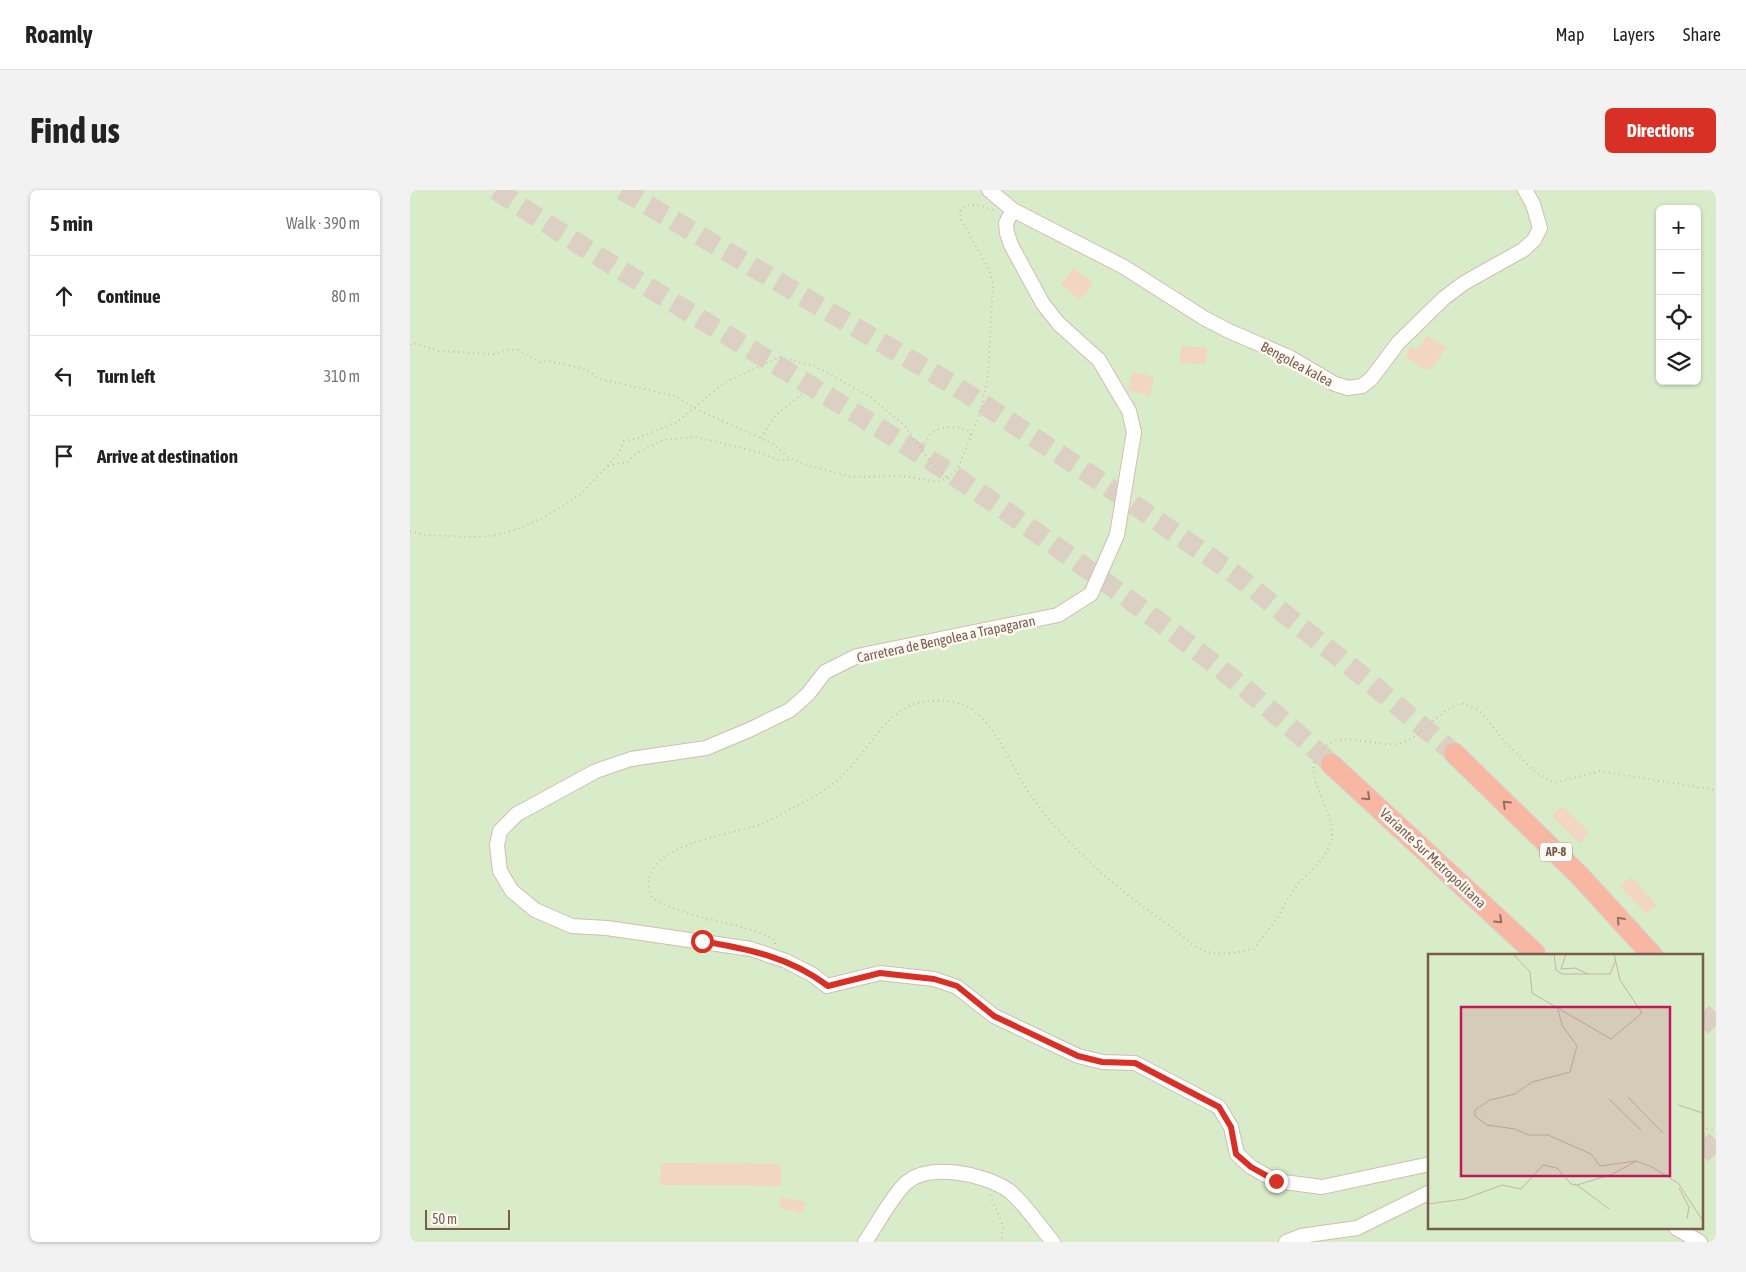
<!DOCTYPE html>
<meta charset="utf-8">
<style>
body{margin:0;font-family:"Asap Condensed",sans-serif;background:#f2f2f2;color:#222}
.controls{position:absolute;right:15px;top:15px;display:grid;overflow:hidden;border-radius:8px;box-shadow:0 1px 4px #0004}
.controls button{width:45px;height:45px;display:grid;place-items:center;padding:0;border:0;border-bottom:1px solid #e0e0e0;background:#fff;color:#222;font:25px sans-serif}
.scale{position:absolute;left:15px;bottom:12px;width:85px;box-sizing:border-box;padding-left:5px;border:2px solid #7a5c4d;border-top:0;font-size:14px;line-height:18px;white-space:nowrap;color:#7a5c4d;-webkit-text-stroke:4px #fffaf3;paint-order:stroke}
.stop{position:absolute;width:15px;height:15px;margin:-11px;border:4px solid #d93025;border-radius:50%;background:#fff}
.stop.end{background:#d93025;border-color:#fff;box-shadow:0 1px 5px #0008}
.list{margin:0;padding:0;list-style:none}
h2{display:flex;justify-content:space-between;align-items:center;height:65px;margin:0;padding:0 20px;font-size:21px}
h2 small{font-size:16px;font-weight:400;color:#767676}
.list li{display:grid;grid-template-columns:32px 1fr auto;gap:15px;align-items:center;box-sizing:border-box;height:80px;padding:0 20px;border-top:1px solid #e0e0e0}
.list b{display:block;font-size:19px;white-space:nowrap}
.list em{font-size:16px;font-style:normal;color:#767676}
.icon{flex:none;width:28px;height:28px;fill:none;stroke:currentColor;stroke-width:2;stroke-linecap:round;stroke-linejoin:round}
.map{position:relative;flex:none;width:1306px;height:1052px;overflow:hidden;border-radius:8px}
header{display:flex;align-items:center;gap:30px;box-sizing:border-box;height:70px;padding:0 25px;background:#fff;border-bottom:1px solid #e0e0e0}
header strong{font-size:24px}
nav{display:flex;gap:28px;margin-inline-start:auto;font-size:18px}
.intro{display:flex;align-items:center;justify-content:space-between;box-sizing:border-box;height:120px;padding:0 30px}
h1{margin:0;font-size:35px}
.button{padding:12px 22px;border-radius:8px;background:#d93025;color:#fff;font-size:18px;font-weight:700}
main{display:flex;gap:30px;padding:0 30px}
aside{flex:1;background:#fff;border-radius:8px;box-shadow:0 1px 4px #0004}
.map>svg:first-child{display:block}
.green{fill:#d8ecc9;fill-rule:evenodd}
.building{fill:#f3d5c3}
.lines{fill:none;stroke-linecap:round;stroke-linejoin:round}
.highway-tunnel{stroke:#dcd0c4;stroke-width:20;stroke-dasharray:20 10;stroke-linecap:butt}
.minor-casing{stroke:#d1beb0;stroke-width:16}
.highway-casing{stroke:#dad1cd;stroke-width:22}
.path{stroke:#d9b8a5;stroke-width:2;stroke-dasharray:1 4;stroke-linecap:butt}
.minor{stroke:#fff;stroke-width:14}
.highway{stroke:#f7b7a3;stroke-width:20}
.oneway{stroke:#936e5e}
.route{stroke:#d93025;stroke-width:6}
.labels{text-anchor:middle;dominant-baseline:central;stroke-width:5;stroke-linejoin:round;paint-order:stroke}
.shield{fill:#fffaf3;stroke:#a28b7f;stroke-width:1}
.shield-label{font-size:12px;font-weight:bold;fill:#7a5c4d}
.street-label{font-size:14px;fill:#7a5c4d;stroke:#fffaf3}
.inset-road{fill:none;stroke:#c5b3a7;stroke-width:1}
.view{fill:#c2185b;fill-opacity:0.15;stroke:#c2185b;stroke-width:2.5}
.inset-edge{fill:none;stroke:#7a5c4d;stroke-width:2.5}
</style>
<header>
<strong>Roamly</strong>
<nav><a>Map</a><a>Layers</a><a>Share</a></nav>
</header>
<div class="intro"><h1>Find us</h1><a class="button">Directions</a></div>
<main>
<aside>
<h2>5 min<small>Walk · 390 m</small></h2>
<ul class="list">
<li><svg class="icon" aria-label="ahead" viewBox="0 0 24 24"><path d="M12 20V5M6 11l6-6 6 6"/></svg><div><b>Continue</b></div><em>80 m</em></li>
<li><svg class="icon" aria-label="left" viewBox="0 0 24 24"><path d="M17 20v-9H6M10 6l-5 5 5 5"/></svg><div><b>Turn left</b></div><em>310 m</em></li>
<li><svg class="icon" aria-label="arrive" viewBox="0 0 24 24"><path d="M6 21V4h12l-3 4 3 4H6"/></svg><div><b>Arrive at destination</b></div></li>
</ul>
</aside>
<div class="map">
<svg width="1306" height="1052" viewBox="0 0 1306 1052">
<rect width="100%" height="100%" fill="#fdf6ec"/>
<path class="green" d="M0 0H1306V1052H0ZM1250 19H1287V191H1250ZM1020 766H1292V1038H1020Z"/>
<g class="building">
<polygon points="664,78 683,93 670,110 651,94"/>
<polygon points="1017,146 1036,157 1024,177 1021,175 1018,181 995,167 1002,156 1008,160"/>
<polygon points="771,156 797,158 795,174 770,173"/>
<polygon points="723,181 744,187 740,206 718,200"/>
<polygon points="1152,616 1180,643 1169,653 1142,626"/>
<polygon points="1221,687 1247,715 1236,724 1210,696"/>
<polygon points="251,973 371,974 371,996 250,995"/>
<polygon points="371,1007 395,1012 393,1023 369,1018"/>
</g>
<g class="lines">
<g class="highway-tunnel">
<path d="M86 0C226 94 373 176 515 267 575 305 633 347 691 389 771 447 849 506 921 574"/>
<polyline points="212,0 547,197 678,283 826,385 945,480 1044,563"/>
<polyline points="1292,822 1306,838"/>
<polyline points="1292,950 1306,965"/>
</g>
<defs>
<g id="minor">
<polyline points="579,0 603,20 714,77 794,128 819,141 879,167 925,194 938,198 952,196 961,189 988,153 1034,108 1054,93 1113,60 1124,50 1130,38 1123,14 1115,0"/>
<polyline points="603,20 596,33 597,43 601,55 633,114 649,134 689,170 719,221 724,242 707,345 681,404 648,425 447,466 415,482 398,504 380,520 339,540 296,558 221,569 186,581 107,624 90,641 87,655 90,681 102,701 125,720 162,736 197,738 341,759 376,771 403,785 417,796 470,783 524,789 547,797 584,826 668,866 693,872 725,873 809,917 821,937 827,964 841,977 866,991 912,997 1020,974"/>
<polyline points="1266,1038 1290,1052"/>
<path d="M455 1052C468 1033 479 1011 494 995 517 971 574 984 598 1000 613 1011 630 1037 643 1052"/>
<polyline points="876,1052 891,1046 947,1038 1020,1002"/>
</g>
<g id="highway">
<polyline points="1044,563 1170,686 1243,766"/>
<polyline points="921,574 1125,763"/>
</g>
</defs>
<use href="#minor" class="minor-casing"/>
<use href="#highway" class="highway-casing"/>
<g class="path">
<path d="M0 155 3 153 29 161 84 164 95 160H108L130 172 138 171 175 179 190 189 265 206 284 218 363 254 379 268 397 275 442 287 494 286 527 292 538 288 548 278 570 223 578 187 583 94 579 79 550 28 551 18C565 12 571 16 585 21"/>
<polyline points="351,248 366,225 392,204"/>
<path d="M511 257C515 254 515 251 518 247 527 235 546 235 559 241L561 245"/>
<polyline points="198,276 218,272 225,264 254,250 286,247 348,262 369,270 382,270"/>
<polyline points="0,341 15,345 64,347 82,346 107,339 133,328 171,304 210,262 214,251 228,248 267,232 314,193 370,167 407,177 459,206 494,235 522,274 538,288"/>
<path d="M910 563C925 537 964 557 987 554 1012 549 1027 520 1052 513L1070 521 1094 551 1125 582 1144 593 1190 581 1306 600"/>
<path d="M365 754V750C328 730 282 731 246 710 242 708 240 704 239 699 232 656 316 645 346 636 358 632 369 625 380 619 397 611 417 600 431 587 469 551 481 498 548 513 581 520 603 580 621 606 660 660 706 698 760 736 770 744 782 756 794 761 810 767 828 762 844 759 852 748 860 738 867 728 874 718 878 707 885 698 899 680 923 666 922 641 922 620 897 588 905 571"/>
<polyline points="1292,937 1306,941"/>
<polyline points="580,1005 593,1036 591,1052"/>
</g>
<use href="#minor" class="minor"/>
<use href="#highway" class="highway"/>
</g>
<defs><path id="oneway-chevron" d="M-2-3.5L2.5 0L-2 3.5" fill="none" stroke-width="1.6" stroke-linecap="round" stroke-linejoin="round" transform="scale(1.25)"/></defs>
<g class="oneway">
<use href="#oneway-chevron" transform="translate(957 607) rotate(43)"/>
<use href="#oneway-chevron" transform="translate(1096 614) rotate(-136)"/>
<use href="#oneway-chevron" transform="translate(1089 730) rotate(43)"/>
<use href="#oneway-chevron" transform="translate(1210 730) rotate(-132)"/>
</g>
<g class="lines">
<path class="route" d="M292 751C338 759 380 767 418 796L470 783 524 789 547 796 584 826 668 866 692 872 725 873 809 917 821 937 826 964 841 977 866 991"/>
</g>
<g class="labels">
<rect class="shield" x="1130" y="652.5" width="32" height="19" rx="4"/>
<g class="shield-label">
<text x="1146" y="662">AP-8</text>
</g>
<g class="street-label">
<text transform="translate(887 174) rotate(28)">Bengolea kalea</text>
<text transform="translate(536 449) rotate(-12)">Carretera de Bengolea a Trapagaran</text>
<text transform="translate(1023 668) rotate(43)">Variante Sur Metropolitana</text>
</g>
</g>
<g transform="translate(1018 764)">
<rect width="275" height="275" fill="#fdf6ec"/>
<path d="M0 0H275V275H0Z" fill="#d8ecc9"/>
<path class="inset-road" d="M85 0 102 18 104 39 183 85 214 59 192 26 186 0M126 0 128 16 134 20H182L187 8M138 0 133 15 147 14 160 20M200 143 235 179M181 145 213 176M250 151 275 159M208 207 222 212 250 229 275 267M149 231 181 255M251 234 261 253 259 265M0 250 36 245 74 231 93 235 115 211 129 214 143 230 149 231 185 220 208 207 172 212 163 200 120 181H100L87 175 59 171 47 162V156L62 146 87 140 104 128 142 118 149 92 134 71 130 56"/>
<path class="view" d="M33 53H242V222H33Z"/>
<rect width="275" height="275" class="inset-edge"/>
</g>
</svg>
<div class="controls">
<button>+</button>
<button>−</button>
<button><svg class="icon" aria-label="locate" viewBox="0 0 24 24"><circle cx="12" cy="12" r="6"/><path d="M12 2v4M12 18v4M2 12h4M18 12h4"/></svg></button>
<button><svg class="icon" aria-label="layers" viewBox="0 0 24 24"><path d="M12 4l9 5-9 5-9-5zM3 14l9 5 9-5"/></svg></button>
</div>
<div class="scale">50 m</div>
<div class="stop" style="left:292px;top:751px"></div>
<div class="stop end" style="left:866px;top:991px"></div>
</div>
</main>
